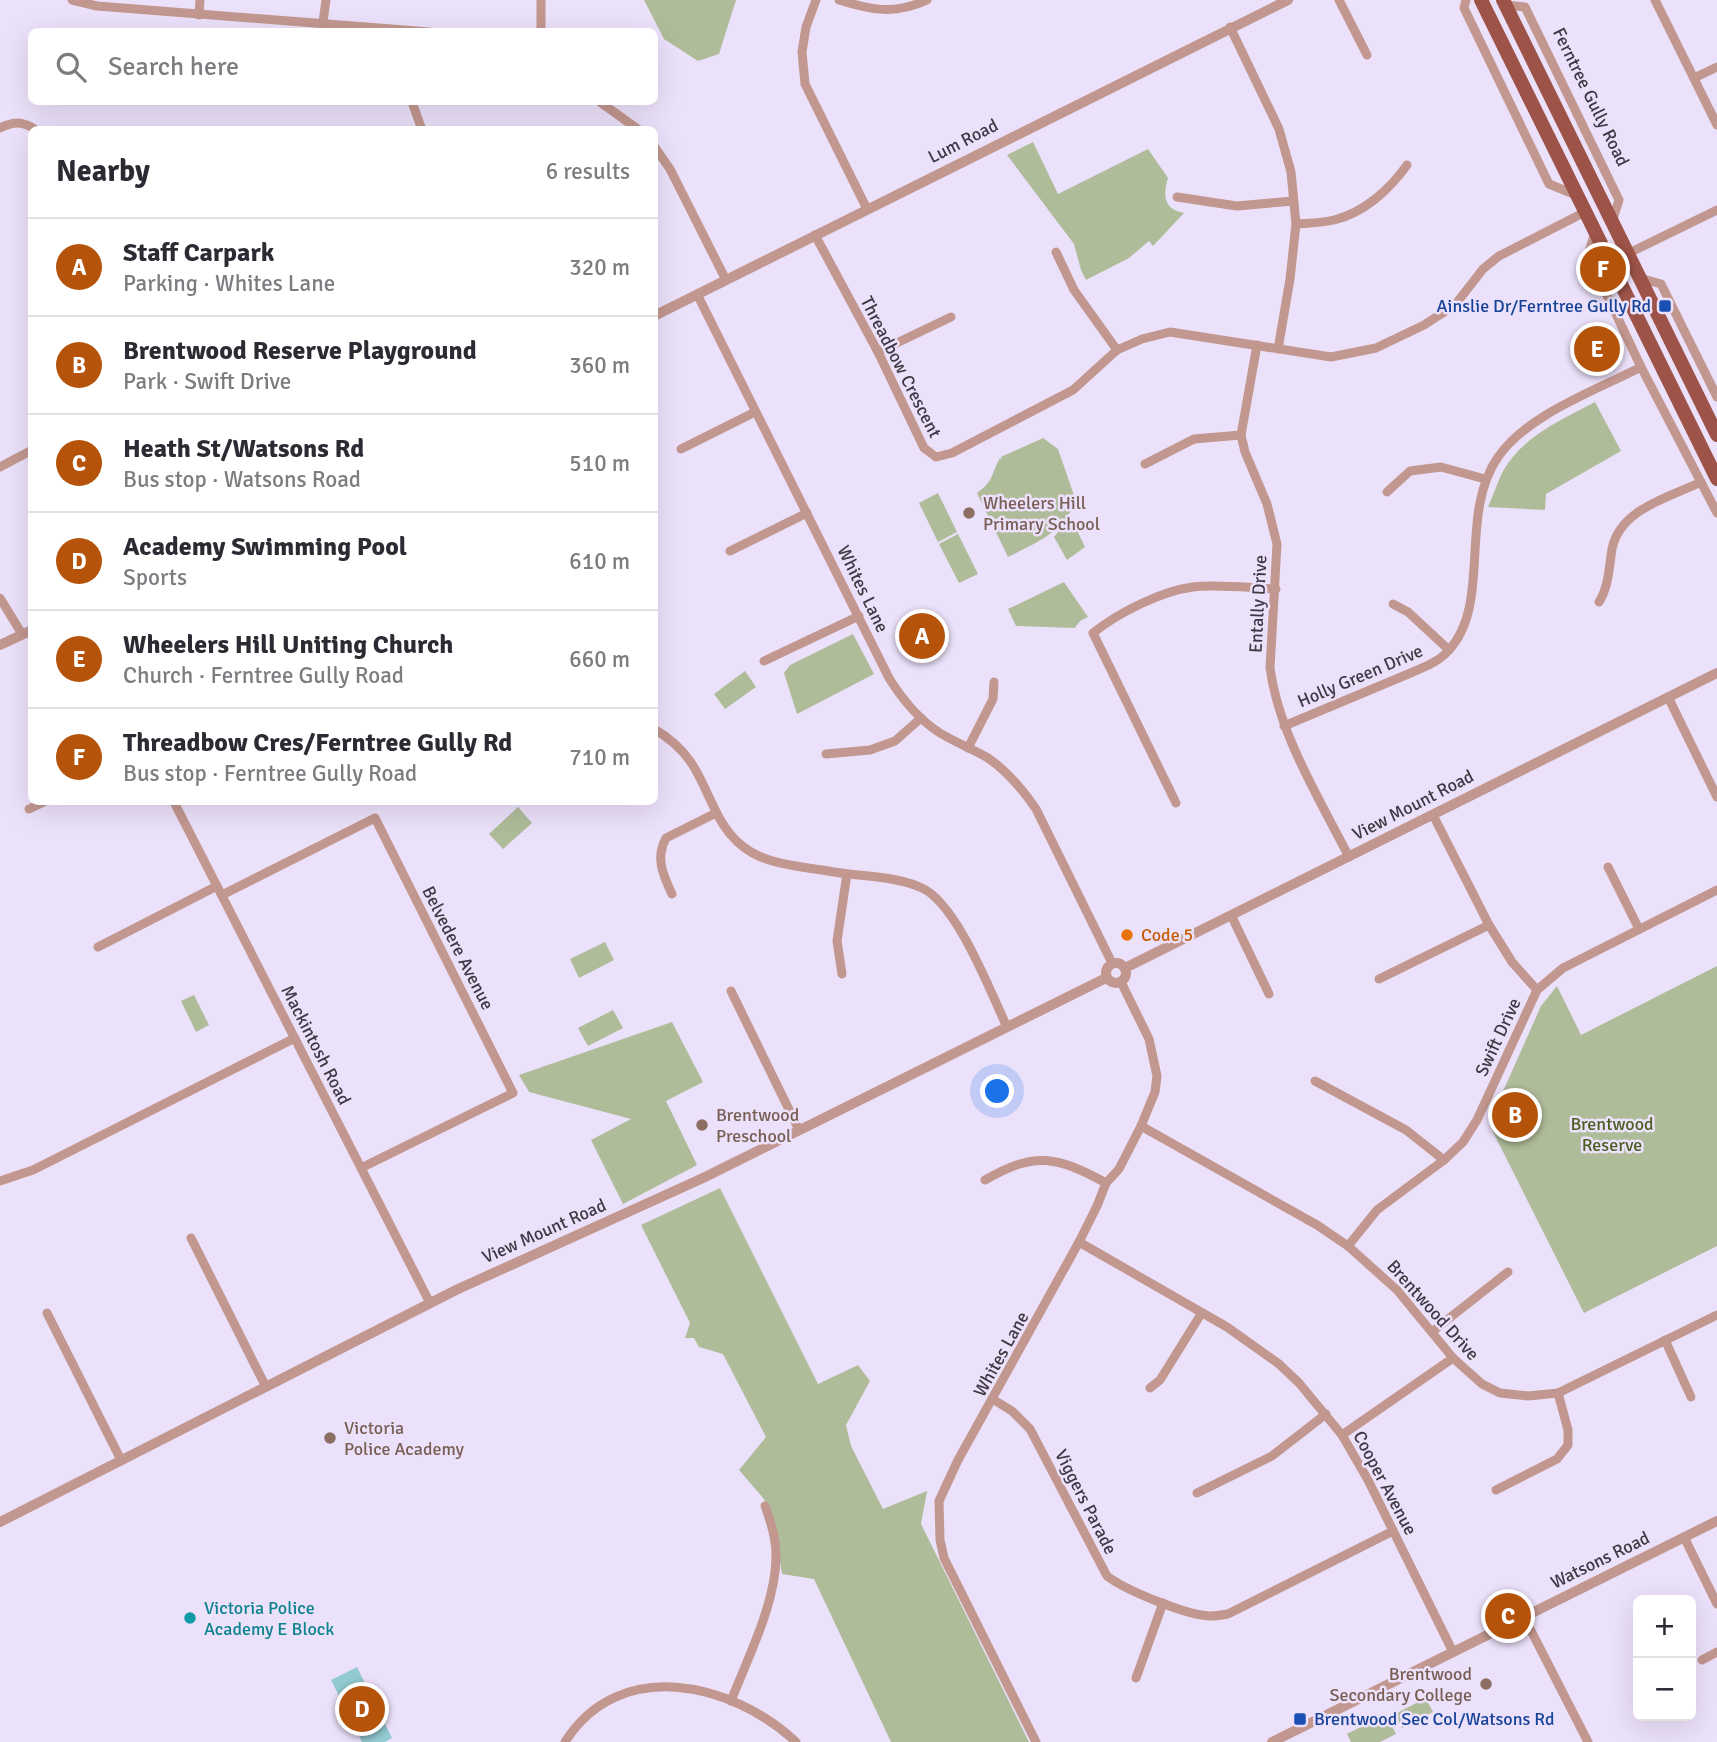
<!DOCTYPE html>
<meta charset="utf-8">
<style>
body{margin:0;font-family:Signika,sans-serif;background:#f7f7f7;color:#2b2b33}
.controls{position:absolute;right:21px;bottom:21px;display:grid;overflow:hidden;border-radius:10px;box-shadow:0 7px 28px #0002}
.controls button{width:63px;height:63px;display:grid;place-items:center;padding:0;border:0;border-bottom:2px solid #e1e1e2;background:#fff;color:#2b2b33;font:35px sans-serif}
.you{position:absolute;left:998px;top:1092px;width:24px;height:24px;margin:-18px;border:5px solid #fff;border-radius:50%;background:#1a73e8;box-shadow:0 0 0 10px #1a73e833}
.badge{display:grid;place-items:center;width:46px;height:46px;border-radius:50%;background:#b45309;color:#fff;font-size:23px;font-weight:700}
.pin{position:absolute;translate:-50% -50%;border:4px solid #fff;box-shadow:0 2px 7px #0006}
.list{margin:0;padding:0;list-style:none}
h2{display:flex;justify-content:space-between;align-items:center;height:91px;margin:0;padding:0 28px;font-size:30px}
h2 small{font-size:23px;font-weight:400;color:#7c7c81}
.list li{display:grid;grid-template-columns:46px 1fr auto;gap:21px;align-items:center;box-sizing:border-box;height:98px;padding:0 28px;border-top:2px solid #e1e1e2}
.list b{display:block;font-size:26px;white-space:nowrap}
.list p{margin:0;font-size:23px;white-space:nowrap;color:#7c7c81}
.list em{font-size:23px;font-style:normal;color:#7c7c81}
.icon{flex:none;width:38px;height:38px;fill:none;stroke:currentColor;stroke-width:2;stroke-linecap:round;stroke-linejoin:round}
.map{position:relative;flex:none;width:1717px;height:1742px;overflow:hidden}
.search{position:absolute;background:#fff;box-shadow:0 7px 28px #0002;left:28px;top:28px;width:630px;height:77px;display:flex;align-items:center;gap:18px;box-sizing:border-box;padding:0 24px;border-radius:10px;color:#7c7c81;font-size:26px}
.panel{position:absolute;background:#fff;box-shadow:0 7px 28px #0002;left:28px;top:126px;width:630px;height:679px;border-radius:10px}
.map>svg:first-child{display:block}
.green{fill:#afbc9a}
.water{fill:#92cad1}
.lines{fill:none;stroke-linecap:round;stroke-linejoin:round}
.minor{stroke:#c2978f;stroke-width:9}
.tertiary{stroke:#c2978f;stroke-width:10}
.primary{stroke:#9d5347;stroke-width:14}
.transit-dot{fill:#1a4fb4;stroke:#ece1fa;stroke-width:2.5}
.education-dot{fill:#8d6e63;stroke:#ece1fa;stroke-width:2.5}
.food-dot{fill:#e8710a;stroke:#ece1fa;stroke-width:2.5}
.culture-dot{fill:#0f9aa8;stroke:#ece1fa;stroke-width:2.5}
.labels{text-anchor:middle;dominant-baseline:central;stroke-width:5;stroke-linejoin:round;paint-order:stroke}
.street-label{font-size:18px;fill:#3e3943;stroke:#ece1fa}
.transit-label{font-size:18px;fill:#164399;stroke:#ece1fa;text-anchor:end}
.education-label{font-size:18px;fill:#785e54;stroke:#ece1fa;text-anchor:start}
.food-label{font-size:18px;fill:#c56008;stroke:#ece1fa;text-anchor:start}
.park-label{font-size:18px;fill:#4b5f22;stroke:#ece1fa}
.culture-label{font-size:18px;fill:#0d838f;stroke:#ece1fa;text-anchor:start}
</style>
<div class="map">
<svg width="1717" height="1742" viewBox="0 0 1717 1742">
<rect width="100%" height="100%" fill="#ece1fa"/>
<g class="green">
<polygon points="644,0 736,0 719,54 698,61 664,39"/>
<path d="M1033 142 1058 194 1148 149 1168 178C1163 195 1163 209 1184 213L1153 246 1149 241 1129 258 1086 280 1081 270 1074 244 1007 155Z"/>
<path d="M1595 402 1621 451 1546 494 1545 510 1488 507C1493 496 1497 483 1503 471 1523 436 1561 420 1595 402Z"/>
<path d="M1043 438 1058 449 1076 501C1061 534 1039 541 1008 557L977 493C994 481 991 474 1000 458L1002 460 1001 457Z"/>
<polygon points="938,493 957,532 938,542 919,503"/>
<polygon points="1069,519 1072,520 1085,547 1067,560 1054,537"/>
<polygon points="958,534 978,574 959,583 939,544"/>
<polygon points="1064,582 1088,617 1080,621 1075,628 1016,626 1008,609"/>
<polygon points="853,634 874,674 797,714 784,673 790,665"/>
<polygon points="745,671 756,687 725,709 714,694"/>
<polygon points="518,807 532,823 503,849 489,834"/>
<polygon points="605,942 614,960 579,978 570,959"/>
<polygon points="1717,966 1717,1246 1584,1313 1490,1126 1492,1116 1541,1006 1557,986 1581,1035"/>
<polygon points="194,995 209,1025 196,1032 181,1001"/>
<polygon points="613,1010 623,1028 588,1046 578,1028"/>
<polygon points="672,1022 703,1082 666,1101 697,1165 623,1204 591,1140 631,1119 529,1092 519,1075"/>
<polygon points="720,1188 818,1384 858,1365 870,1381 846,1425 851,1446 883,1509 927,1491 921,1524 1029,1742 891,1742 814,1579 782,1574 774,1524 764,1499 739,1470 766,1437 723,1354 699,1347 694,1338 685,1338 690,1323 641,1225"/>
<polygon points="1426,1698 1433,1712 1402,1728 1395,1714"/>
<polygon points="1386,1714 1396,1734 1380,1742 1351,1742 1347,1734"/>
</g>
<polygon class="water" points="357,1667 392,1738 385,1742 362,1742 331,1680"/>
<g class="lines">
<g class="minor">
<polyline points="72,0 97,6 430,32"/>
<polyline points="816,0 806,27 802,52 805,84 867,209"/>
<path d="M839 0C871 10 895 15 927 0"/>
<polyline points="1339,0 1367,55"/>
<polyline points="1466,0 1464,8 1549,184 1576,195"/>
<polyline points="1655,0 1717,125"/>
<polyline points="1506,5 1525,7 1619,200 1612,222"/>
<polyline points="199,15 200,0"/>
<polyline points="323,22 326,0"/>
<polyline points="1230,27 1279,129 1291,172 1296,224 1290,279 1278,349"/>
<polyline points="541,32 541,0"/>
<polyline points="1694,78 1717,67"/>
<polyline points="412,102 422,130"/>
<polyline points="600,102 639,130"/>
<path d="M0 128C14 121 23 121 36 130"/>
<polyline points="654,146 670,169 726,280"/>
<polyline points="1177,197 1237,206 1293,201"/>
<path d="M1296 224C1309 223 1322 223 1334 220 1364 213 1390 189 1407 165"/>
<polyline points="1595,232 1588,255 1641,367 1717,513"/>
<polyline points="815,235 878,352 924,448 936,457 952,453 1073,390 1117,350 1142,339 1170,332 1331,357 1376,348 1424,325 1455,305 1483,269 1499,256 1585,212"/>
<polyline points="1056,252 1074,290 1117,350"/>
<polyline points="1627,254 1717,210"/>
<polyline points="1640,278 1661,284 1717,397"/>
<path d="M697 294 889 678C902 699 918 719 940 733 955 742 972 749 988 758 1007 771 1023 790 1036 809L1112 963"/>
<path d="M1257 345 1241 435 1245 452 1267 504 1277 544 1270 668C1279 734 1319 798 1349 857"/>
<polyline points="878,352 951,317"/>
<polyline points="681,449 755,412"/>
<polyline points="1145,464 1194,439 1241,435"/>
<polyline points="0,467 32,450"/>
<polyline points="1387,492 1410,471 1441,467 1485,479"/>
<polyline points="730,551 807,513"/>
<polyline points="0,598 22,634"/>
<path d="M1599 602C1609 586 1609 567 1612 549 1620 509 1668 498 1701 482"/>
<polyline points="1393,604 1408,612 1449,650"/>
<polyline points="764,661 859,616"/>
<polyline points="1668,697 1717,797"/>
<path d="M1284 726 1413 672C1426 666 1440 661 1449 650 1492 603 1458 515 1498 457 1528 414 1595 391 1641 367"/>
<path d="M654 729C668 737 680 747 690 761 711 791 716 832 751 852 773 865 804 867 828 871 859 877 893 875 922 888 957 904 990 991 1007 1027"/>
<polyline points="968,748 993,699 994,682"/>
<polyline points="826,754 870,750 895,741 921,718"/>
<polyline points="174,802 430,1303"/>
<path d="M1176 803 1093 633C1118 613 1161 591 1193 587 1219 584 1249 588 1276 589"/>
<polyline points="29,809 44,802"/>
<polyline points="1433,815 1489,925 1512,962 1537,990"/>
<polyline points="1608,867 1639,929"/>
<path d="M672 894C663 875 655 858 666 838L716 813"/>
<polyline points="222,895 375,818 513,1093 361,1168"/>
<polyline points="1231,915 1269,994"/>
<polyline points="98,947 217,886"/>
<polyline points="842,974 837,941 847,874"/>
<polyline points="1379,979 1489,925"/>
<polyline points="731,991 799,1130"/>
<polyline points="1315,1081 1406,1130 1444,1160"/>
<polyline points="1141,1126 1317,1225 1348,1246 1397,1290 1453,1358 1482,1384 1500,1393 1528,1396 1558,1393 1717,1315"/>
<path d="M985 1180C1035 1151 1056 1156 1106 1183"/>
<polyline points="0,1181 33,1170 295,1038"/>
<polyline points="191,1238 266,1387"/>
<polyline points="1079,1242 1227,1327 1279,1364 1299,1383 1342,1435 1368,1480 1453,1652"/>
<polyline points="1348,1246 1377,1210 1444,1160 1463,1142 1477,1120 1537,990 1563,968 1717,890"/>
<polyline points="47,1313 121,1460"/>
<polyline points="1433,1331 1508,1272"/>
<polyline points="1665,1340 1691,1397"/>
<polyline points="1150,1388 1160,1380 1201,1314"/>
<path d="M994 1400 1012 1411 1030 1429 1107 1576C1125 1590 1188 1616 1211 1616 1216 1616 1222 1615 1228 1614L1393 1531"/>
<polyline points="1342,1435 1453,1358"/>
<polyline points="1496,1490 1557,1459 1568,1445 1568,1430 1558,1393"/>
<polyline points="1197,1493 1272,1456 1326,1414"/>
<polyline points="1684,1537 1717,1604"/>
<polyline points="1524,1617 1588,1742"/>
<polyline points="1702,1660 1717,1652"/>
<polyline points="1136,1678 1163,1603"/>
<path d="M731 1701C748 1657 777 1601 776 1554 776 1538 771 1522 765 1506"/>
<path d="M565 1742C619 1656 732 1682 796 1742"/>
<polyline points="1036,1742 944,1558 940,1540 939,1501 958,1460 1079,1242 1097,1206 1106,1183 1119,1169 1141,1126 1155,1092 1157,1076 1149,1039 1121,982"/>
</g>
<g class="tertiary">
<polyline points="654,316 1288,0"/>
<polyline points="0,645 32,630"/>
<circle cx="1116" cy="973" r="10"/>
<polyline points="1125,968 1717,673"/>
<polyline points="0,1522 456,1290 703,1178 1106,978"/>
<polyline points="1272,1742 1717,1521"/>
</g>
<g class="primary">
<polyline points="1481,0 1717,479"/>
<polyline points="1503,0 1717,435"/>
</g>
</g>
<g class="transit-dot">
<rect x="1658" y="299" width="14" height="14" rx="3.5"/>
<rect x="1293" y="1712" width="14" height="14" rx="3.5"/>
</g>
<g class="education-dot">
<circle cx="969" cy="513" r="7"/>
<circle cx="702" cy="1125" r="7"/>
<circle cx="330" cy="1438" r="7"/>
<circle cx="1486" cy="1684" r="7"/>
</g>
<circle class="food-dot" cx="1127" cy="935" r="7"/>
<circle class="culture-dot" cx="190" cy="1618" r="7"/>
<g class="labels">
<g class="street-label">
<text transform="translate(1591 97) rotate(64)">Ferntree Gully Road</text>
<text transform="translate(963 141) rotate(-27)">Lum Road</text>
<text transform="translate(901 367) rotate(63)">Threadbow Crescent</text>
<text transform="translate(863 589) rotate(64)">Whites Lane</text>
<text transform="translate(1258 604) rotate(-87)">Entally Drive</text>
<text transform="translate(1360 676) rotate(-23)">Holly Green Drive</text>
<text transform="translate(1413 805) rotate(-27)">View Mount Road</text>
<text transform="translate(458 948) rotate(63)">Belvedere Avenue</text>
<text transform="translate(1498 1037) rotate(-65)">Swift Drive</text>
<text transform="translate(316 1045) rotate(63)">Mackintosh Road</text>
<text transform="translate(544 1231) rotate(-24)">View Mount Road</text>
<text transform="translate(1433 1310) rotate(48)">Brentwood Drive</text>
<text transform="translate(1001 1354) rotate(-61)">Whites Lane</text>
<text transform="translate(1385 1483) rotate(62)">Cooper Avenue</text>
<text transform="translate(1086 1502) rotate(63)">Viggers Parade</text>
<text transform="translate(1600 1560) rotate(-26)">Watsons Road</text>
</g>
<g class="transit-label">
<text x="1651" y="306">Ainslie Dr/Ferntree Gully Rd</text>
<text x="1314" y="1719" text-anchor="start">Brentwood Sec Col/Watsons Rd</text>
</g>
<g class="education-label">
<text x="983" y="503">Wheelers Hill<tspan x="983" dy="21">Primary School</tspan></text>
<text x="716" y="1115">Brentwood<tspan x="716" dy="21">Preschool</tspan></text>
<text x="344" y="1428">Victoria<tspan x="344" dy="21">Police Academy</tspan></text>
<text x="1472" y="1674" text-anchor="end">Brentwood<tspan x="1472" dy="21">Secondary College</tspan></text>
</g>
<g class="food-label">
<text x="1141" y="935">Code 5</text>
</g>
<g class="park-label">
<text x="1612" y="1124">Brentwood<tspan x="1612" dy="21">Reserve</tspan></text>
</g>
<g class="culture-label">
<text x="204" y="1608">Victoria Police<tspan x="204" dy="21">Academy E Block</tspan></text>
</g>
</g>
</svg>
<div class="controls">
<button>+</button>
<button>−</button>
</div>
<div class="you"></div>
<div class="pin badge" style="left:922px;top:636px">A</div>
<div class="pin badge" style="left:1515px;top:1115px">B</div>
<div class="pin badge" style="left:1508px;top:1616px">C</div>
<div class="pin badge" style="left:362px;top:1709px">D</div>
<div class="pin badge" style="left:1597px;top:349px">E</div>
<div class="pin badge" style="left:1603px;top:269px">F</div>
<div class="search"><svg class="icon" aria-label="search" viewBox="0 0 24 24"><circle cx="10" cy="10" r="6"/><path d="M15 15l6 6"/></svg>Search here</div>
<section class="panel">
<h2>Nearby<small>6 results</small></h2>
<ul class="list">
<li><span class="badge">A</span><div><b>Staff Carpark</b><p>Parking · Whites Lane</p></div><em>320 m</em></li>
<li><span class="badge">B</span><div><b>Brentwood Reserve Playground</b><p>Park · Swift Drive</p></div><em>360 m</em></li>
<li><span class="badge">C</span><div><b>Heath St/Watsons Rd</b><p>Bus stop · Watsons Road</p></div><em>510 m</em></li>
<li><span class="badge">D</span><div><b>Academy Swimming Pool</b><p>Sports</p></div><em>610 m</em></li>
<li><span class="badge">E</span><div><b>Wheelers Hill Uniting Church</b><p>Church · Ferntree Gully Road</p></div><em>660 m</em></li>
<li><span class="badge">F</span><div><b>Threadbow Cres/Ferntree Gully Rd</b><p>Bus stop · Ferntree Gully Road</p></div><em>710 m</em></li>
</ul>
</section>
</div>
